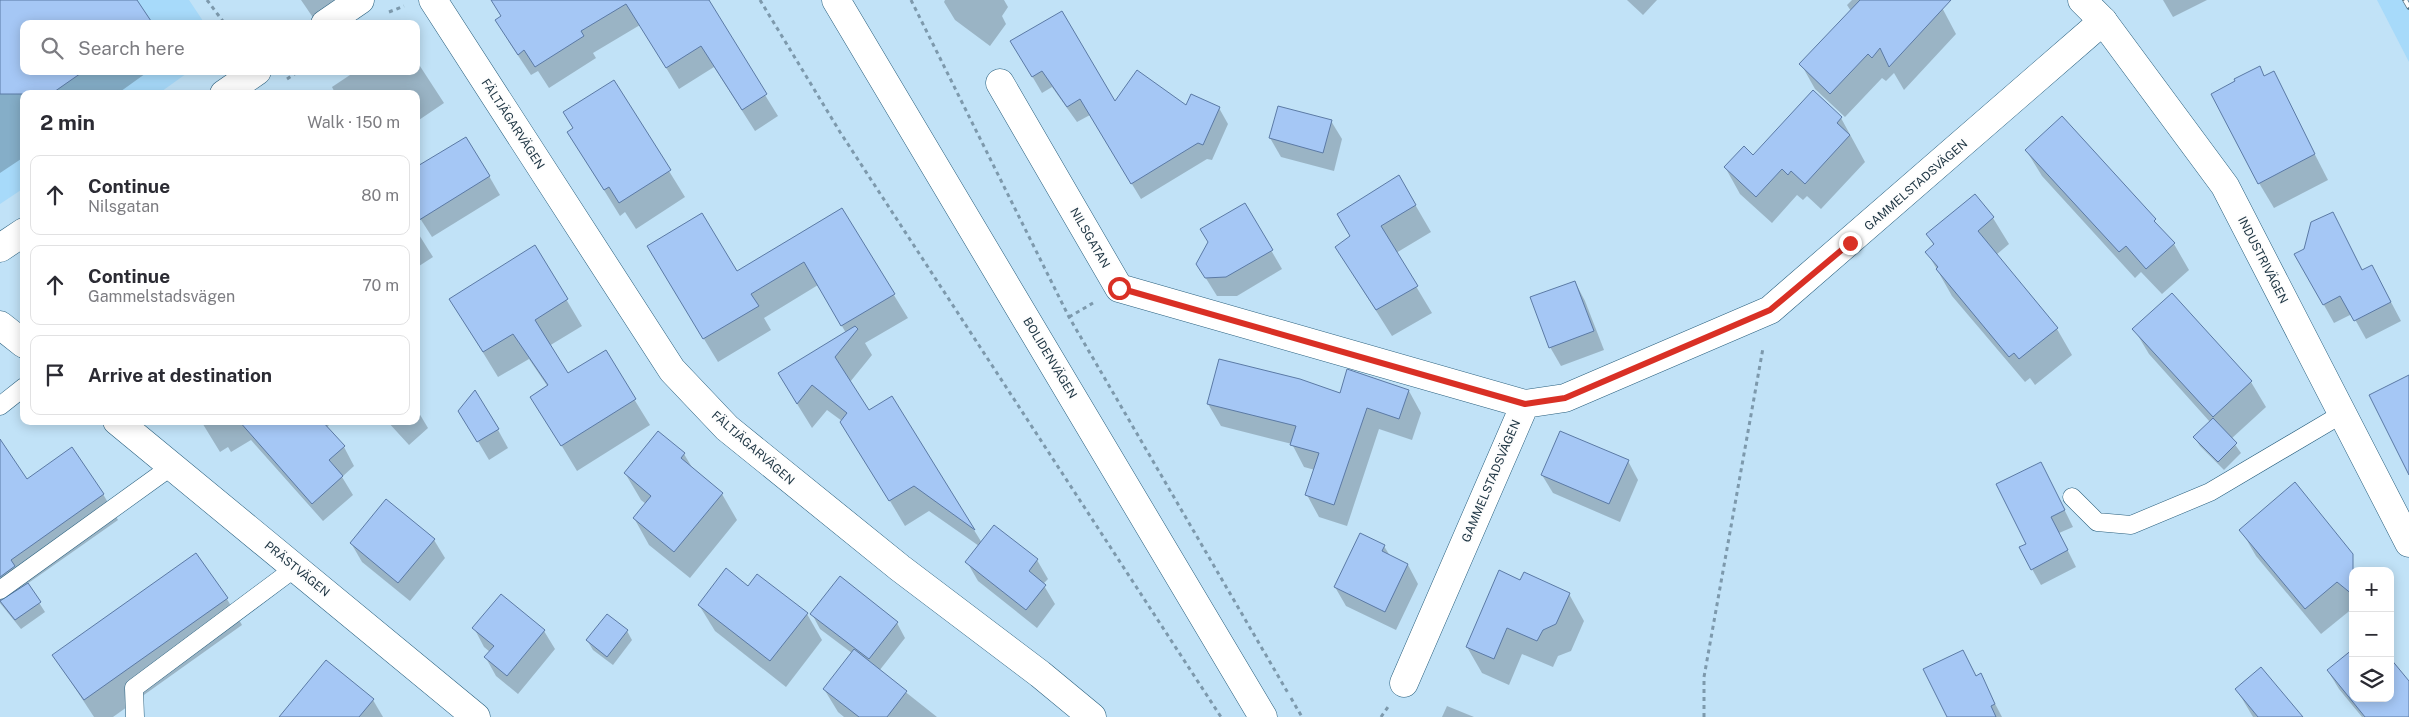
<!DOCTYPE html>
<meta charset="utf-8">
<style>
body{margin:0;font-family:"Public Sans",sans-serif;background:#f7f7f7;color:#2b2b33}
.controls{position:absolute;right:15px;bottom:15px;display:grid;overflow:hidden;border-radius:10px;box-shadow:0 2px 12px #0003}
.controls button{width:45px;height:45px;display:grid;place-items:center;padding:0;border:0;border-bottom:1px solid #e1e1e2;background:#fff;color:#2b2b33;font:25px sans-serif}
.stop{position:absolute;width:15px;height:15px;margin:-11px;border:4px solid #d93025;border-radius:50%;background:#fff}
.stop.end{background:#d93025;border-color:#fff;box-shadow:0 1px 5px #0008}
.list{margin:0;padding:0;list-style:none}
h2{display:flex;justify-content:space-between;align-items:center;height:65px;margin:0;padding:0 20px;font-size:21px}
h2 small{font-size:16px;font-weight:400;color:#7c7c81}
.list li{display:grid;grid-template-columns:32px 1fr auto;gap:15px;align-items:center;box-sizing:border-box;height:80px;margin:0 10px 10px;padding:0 10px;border:1px solid #e1e1e2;border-radius:10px}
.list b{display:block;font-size:19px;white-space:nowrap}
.list p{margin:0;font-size:16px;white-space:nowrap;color:#7c7c81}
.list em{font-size:16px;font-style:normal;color:#7c7c81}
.icon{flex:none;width:28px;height:28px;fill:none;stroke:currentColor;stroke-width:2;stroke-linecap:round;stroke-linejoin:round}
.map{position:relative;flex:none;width:2409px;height:717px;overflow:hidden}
.search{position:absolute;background:#fff;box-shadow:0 2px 12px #0003;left:20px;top:20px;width:400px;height:55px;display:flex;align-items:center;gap:12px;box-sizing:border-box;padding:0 18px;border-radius:10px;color:#7c7c81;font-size:19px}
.panel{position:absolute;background:#fff;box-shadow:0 2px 12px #0003;left:20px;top:90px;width:400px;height:335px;border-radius:10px}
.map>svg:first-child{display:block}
.built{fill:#a7dafa}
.shadow{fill:#0003}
.building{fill:#a5c7f5;stroke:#5b7aa5}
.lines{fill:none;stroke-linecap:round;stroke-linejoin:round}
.service-casing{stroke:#275e7d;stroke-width:19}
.minor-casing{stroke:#275e7d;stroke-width:29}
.tertiary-casing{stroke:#275e7d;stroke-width:29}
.secondary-casing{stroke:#275e7d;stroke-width:29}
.path{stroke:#7d99ac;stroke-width:3;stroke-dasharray:4 4;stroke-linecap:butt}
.service{stroke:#fff;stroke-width:18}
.minor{stroke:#fff;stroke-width:28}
.tertiary{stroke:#fff;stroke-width:28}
.secondary{stroke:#fff;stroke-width:28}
.rail-casing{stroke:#546f7f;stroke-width:5.5}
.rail{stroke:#fdfdfd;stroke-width:4;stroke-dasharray:11;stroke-linecap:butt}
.route{stroke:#d93025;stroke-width:6}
.labels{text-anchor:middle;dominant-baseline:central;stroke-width:4;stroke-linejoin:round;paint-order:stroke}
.street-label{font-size:12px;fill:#1e3543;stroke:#fdfdfd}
</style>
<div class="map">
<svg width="2409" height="717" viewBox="0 0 2409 717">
<rect width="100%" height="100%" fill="#c1e2f7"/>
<g class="built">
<polygon points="0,0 189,0 205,24 24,24 24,71 190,71 158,94 24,94 24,188 0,204"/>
<polygon points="2377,0 2409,0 2409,62"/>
</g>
<g class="shadow">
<polygon points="0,0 135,0 24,24 24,71 149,71 117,94 24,94 24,157 0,173"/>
<polygon points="301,0 342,0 314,19"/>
<polygon points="494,0 706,0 778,116 755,131 714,67 679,89 640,25 593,53 596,58 549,88 538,71 531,75 509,42 502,17"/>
<polygon points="945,0 1004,0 1008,7 1002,16 1006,24 990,46 955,20 944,2"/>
<polygon points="1627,0 1657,0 1643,15"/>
<polygon points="1852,0 1938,0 1956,34 1904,90 1894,73 1886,81 1882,78 1845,117 1815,89 1801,64 1851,11 1847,5"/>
<polygon points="2163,0 2207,0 2173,17"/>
<polygon points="1012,42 1115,103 1219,108 1228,124 1212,160 1207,159 1141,199 1090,115 1077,122 1052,87 1042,93"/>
<polygon points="416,60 444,103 416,122 416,94 331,94 334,91 332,87 356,71 416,71"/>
<polygon points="2273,73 2328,180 2274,208 2259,183 2265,77"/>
<polygon points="614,82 685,197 636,229 625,212 620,216 568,132 574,129"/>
<polygon points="1813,92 1841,118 1865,162 1821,209 1807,196 1803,200 1797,195 1772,223 1740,194 1725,167 1753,157"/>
<polygon points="1331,121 1342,139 1334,171 1281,157 1270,138"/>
<polygon points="2026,150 2174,244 2189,270 2162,294 2141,272 2135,278 2042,176"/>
<polygon points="489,176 500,195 432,237 416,212"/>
<polygon points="1399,177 1431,232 1396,253 1432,313 1392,336 1352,273 1351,237"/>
<polygon points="1975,195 1993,218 2009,244 1996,255 2057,329 2072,355 2035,385 2030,378 2025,382 1952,296 1927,252 1934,246 1928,234"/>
<polygon points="1244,204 1282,269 1237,296 1217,296 1197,264"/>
<polygon points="841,209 908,318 865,343 872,355 850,382 868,412 892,397 982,543 1037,560 1048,579 1043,584 1055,604 1037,628 978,581 967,562 979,546 929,511 905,526 842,421 827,410 812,428 794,399 846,333 818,285 764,318 771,330 718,362 662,270 737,272"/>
<polygon points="2332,213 2363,271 2382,285 2401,321 2366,339 2352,314 2334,323 2296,255 2305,250"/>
<polygon points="416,230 433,257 416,268"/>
<polygon points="535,247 582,326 549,346 568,375 605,352 650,425 577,471 532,397 548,387 529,359 498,377 466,325"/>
<polygon points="1575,282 1585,301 1604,350 1561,366 1550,347"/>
<polygon points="2172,295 2251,382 2266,407 2231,439 2241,453 2224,470 2200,446 2194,437 2210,422 2149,354 2134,329"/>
<polygon points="1409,391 1421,413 1412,440 1379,429 1347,526 1319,517 1307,495 1315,470 1304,467 1292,444 1221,426 1208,404"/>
<polygon points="416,408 428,428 409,445 387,421 416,421"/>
<polygon points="460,411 498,430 508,448 489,460"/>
<polygon points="201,421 333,421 326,428 344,447 354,466 342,477 353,495 323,521 251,440 231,452 228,447 220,452"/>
<polygon points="0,441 27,480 103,494 118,520 27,584 45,612 21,629 0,603"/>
<polygon points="684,454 693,469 722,494 737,520 690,578 649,545 634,518 646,504 641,500 625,473"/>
<polygon points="1628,461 1638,480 1620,522 1553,493 1542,475"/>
<polygon points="2049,479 2073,527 2059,533 2076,567 2041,585 2032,569 2028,544"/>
<polygon points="2241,530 2353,577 2353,608 2321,634 2256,556"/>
<polygon points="434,540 445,558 410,601 362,562 351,543"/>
<polygon points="1384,546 1390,556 1408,565 1418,584 1396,630 1346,606 1335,587"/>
<polygon points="1521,581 1569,594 1584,621 1571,651 1558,656 1553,667 1522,654 1509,685 1482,673 1467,647"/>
<polygon points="227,599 242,625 113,717 94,717 54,656"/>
<polygon points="699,605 807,614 822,640 786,687 715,631"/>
<polygon points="812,614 897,623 905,638 879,671 937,717 844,717 838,712 824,689 852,653 820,629"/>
<polygon points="474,628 544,631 555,649 518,694 496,676 486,658 490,652 484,647"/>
<polygon points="627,631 632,640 613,665 593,650 587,640"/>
<polygon points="1963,651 1977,677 1980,675 2002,717 1948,717"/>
<polygon points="2328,671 2353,698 2390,698 2409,683 2409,717 2362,717 2339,689"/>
<polygon points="2237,690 2300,717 2253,717"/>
<polygon points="373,700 383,717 281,717"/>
<polygon points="1447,706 1474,717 1442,717"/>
</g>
<g class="building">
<polygon points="0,0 137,0 153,24 24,24 24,71 84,71 51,94 0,94"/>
<polygon points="491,0 709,0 767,94 742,110 701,46 666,68 626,4 581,31 584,36 535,67 524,50 518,55 495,20 501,16"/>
<polygon points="1860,0 1951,0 1889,67 1880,48 1872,58 1868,54 1830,94 1799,64"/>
<polygon points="1062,11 1115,101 1137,70 1186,105 1191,94 1220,107 1203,145 1198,143 1131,184 1080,99 1067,107 1042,71 1032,77 1010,41"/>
<polygon points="2260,66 2264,76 2274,71 2315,154 2258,184 2211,94 2235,81 2234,79"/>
<polygon points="614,80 671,170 619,203 609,187 604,190 567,132 573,128 563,112"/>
<polygon points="1813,90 1842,117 1837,123 1850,135 1805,184 1791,171 1788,175 1782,169 1756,197 1724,167 1744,146 1753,155"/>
<polygon points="1278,106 1332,120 1323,153 1269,138"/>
<polygon points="2062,116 2156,219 2154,221 2175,243 2146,269 2126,246 2119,252 2025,150"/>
<polygon points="466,137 490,176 416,222 416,167"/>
<polygon points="1399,175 1416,205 1381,226 1418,286 1376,310 1335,247 1350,236 1337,214"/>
<polygon points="1975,194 1994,217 1978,231 2058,328 2019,359 2014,353 2009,357 1936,269 1938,267 1925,252 1934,244 1926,234"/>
<polygon points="1245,203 1273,250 1226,277 1205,278 1196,264 1208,242 1200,229"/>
<polygon points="842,208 895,294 841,326 804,262 751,294 759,306 703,339 647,246 702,213 737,271"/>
<polygon points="2333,212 2362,270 2372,265 2391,302 2354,321 2340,296 2323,305 2294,254 2304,249 2311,222"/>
<polygon points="535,245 568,299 535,320 568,373 606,350 636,399 561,446 530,397 548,385 513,334 483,352 449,299"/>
<polygon points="1575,281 1594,331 1549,348 1530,297"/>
<polygon points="2172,293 2252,381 2213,417 2132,329"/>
<polygon points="855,326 858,329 835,357 869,410 892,396 975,530 914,486 889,501 840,422 847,413 812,385 797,404 778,373"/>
<polygon points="1219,359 1300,379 1340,393 1347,369 1409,390 1399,419 1367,408 1334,505 1305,495 1319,453 1290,445 1296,426 1207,404"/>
<polygon points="2409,375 2409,475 2369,395"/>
<polygon points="475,390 499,429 477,442 458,411"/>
<polygon points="2213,418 2237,443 2218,462 2193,437"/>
<polygon points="239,421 322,421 345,446 329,460 343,476 312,504"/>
<polygon points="658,431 685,453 681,458 723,493 674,552 633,518 651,496 624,473"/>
<polygon points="1560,431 1629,460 1609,504 1541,475"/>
<polygon points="0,439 27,479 72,447 104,494 11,560 15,566 0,577"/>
<polygon points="2041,462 2065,510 2051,517 2068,550 2031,570 2019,547 2026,544 1996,484"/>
<polygon points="2295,482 2353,554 2353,595 2337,582 2305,609 2239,530"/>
<polygon points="386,499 435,539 398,583 350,543"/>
<polygon points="994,525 1038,559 1029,571 1046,585 1026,610 965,562"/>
<polygon points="1360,533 1385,545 1382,551 1408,564 1385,612 1334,587"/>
<polygon points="196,553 228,598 84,700 52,655"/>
<polygon points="726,568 748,586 757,574 808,613 770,661 698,605"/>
<polygon points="1499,570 1520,580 1524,572 1570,593 1556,624 1543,630 1537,641 1507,628 1494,659 1466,647"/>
<polygon points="840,576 898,622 869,659 810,614"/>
<polygon points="28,583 41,602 15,620 0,601"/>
<polygon points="501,594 545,630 507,676 484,657 494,646 472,628"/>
<polygon points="607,614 628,630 607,657 586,640"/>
<polygon points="854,649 907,691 887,717 859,717 823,689"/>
<polygon points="2353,649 2353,698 2390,698 2390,658 2409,681 2409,717 2365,717 2327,670"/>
<polygon points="1963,650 1976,676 1981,673 1995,704 1991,706 1996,717 1947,717 1923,669"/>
<polygon points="326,660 374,699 359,717 279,717"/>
<polygon points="2261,667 2303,717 2258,717 2235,689"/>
</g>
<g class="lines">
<defs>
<g id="service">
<polyline points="0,406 24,387"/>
<polyline points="2072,497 2097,522 2131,525 2210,492 2342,414"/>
<polyline points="0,590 172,466"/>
<polyline points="135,717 134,688 295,568"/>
</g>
<g id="minor">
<polyline points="433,0 672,370 727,428 900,568 1040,674 1092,717"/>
<polyline points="2082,0 2103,21 2225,186 2409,543"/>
<polyline points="1000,83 1119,288 1525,404"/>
<polyline points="0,325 24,344"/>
<polyline points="117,421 476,717"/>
<polyline points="1404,683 1525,404 1565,398 1770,310 2103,21"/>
</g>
<g id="tertiary">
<polyline points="325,24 360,0"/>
<polyline points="224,94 257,71"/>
<polyline points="0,248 24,232"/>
</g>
<polyline id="secondary" points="836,0 1263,717"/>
</defs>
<use href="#service" class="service-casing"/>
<use href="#minor" class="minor-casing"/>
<use href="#tertiary" class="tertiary-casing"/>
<use href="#secondary" class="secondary-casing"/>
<g class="path">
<polyline points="207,0 225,24"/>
<polyline points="760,0 840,132 1221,717"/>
<polyline points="911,0 1069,317 1288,693"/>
<polyline points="389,12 404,6"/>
<polyline points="287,79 299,71"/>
<polyline points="1069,317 1093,303"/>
<polyline points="1291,698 1302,717"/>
<polyline points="1381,717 1388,707"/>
<polyline points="1704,717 1704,677 1763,348"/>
</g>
<use href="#service" class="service"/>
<use href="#minor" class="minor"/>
<use href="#tertiary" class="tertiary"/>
<use href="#secondary" class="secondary"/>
<defs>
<polyline id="rail" points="2405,0 2409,7"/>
</defs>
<use href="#rail" class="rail-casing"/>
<use href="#rail" class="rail"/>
</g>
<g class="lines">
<polyline class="route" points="1119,288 1525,404 1565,398 1770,310 1850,243"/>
</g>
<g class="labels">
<g class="street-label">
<text transform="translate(513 124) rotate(57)">FÄLTJÄGARVÄGEN</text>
<text transform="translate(1916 185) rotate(-41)">GAMMELSTADSVÄGEN</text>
<text transform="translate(1090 238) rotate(60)">NILSGATAN</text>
<text transform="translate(2263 260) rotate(63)">INDUSTRIVÄGEN</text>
<text transform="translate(1050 358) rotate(59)">BOLIDENVÄGEN</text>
<text transform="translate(753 448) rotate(41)">FÄLTJÄGARVÄGEN</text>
<text transform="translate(1491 481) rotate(-67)">GAMMELSTADSVÄGEN</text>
<text transform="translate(297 569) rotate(39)">PRÄSTVÄGEN</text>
</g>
</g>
</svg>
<div class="controls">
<button>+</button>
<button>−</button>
<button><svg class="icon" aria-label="layers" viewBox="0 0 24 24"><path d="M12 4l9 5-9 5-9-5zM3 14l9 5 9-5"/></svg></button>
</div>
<div class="stop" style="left:1119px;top:288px"></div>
<div class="stop end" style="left:1850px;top:243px"></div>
<div class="search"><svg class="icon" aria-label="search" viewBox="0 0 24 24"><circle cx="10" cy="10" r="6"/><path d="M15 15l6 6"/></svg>Search here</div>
<section class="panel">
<h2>2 min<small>Walk · 150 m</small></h2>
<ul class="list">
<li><svg class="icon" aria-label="ahead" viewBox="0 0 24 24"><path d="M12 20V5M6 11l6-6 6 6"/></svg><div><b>Continue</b><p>Nilsgatan</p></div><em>80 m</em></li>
<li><svg class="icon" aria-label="ahead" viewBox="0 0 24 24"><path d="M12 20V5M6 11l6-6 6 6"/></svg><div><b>Continue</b><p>Gammelstadsvägen</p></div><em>70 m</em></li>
<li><svg class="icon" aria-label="arrive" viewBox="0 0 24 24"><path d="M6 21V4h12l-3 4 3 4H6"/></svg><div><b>Arrive at destination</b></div></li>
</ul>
</section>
</div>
